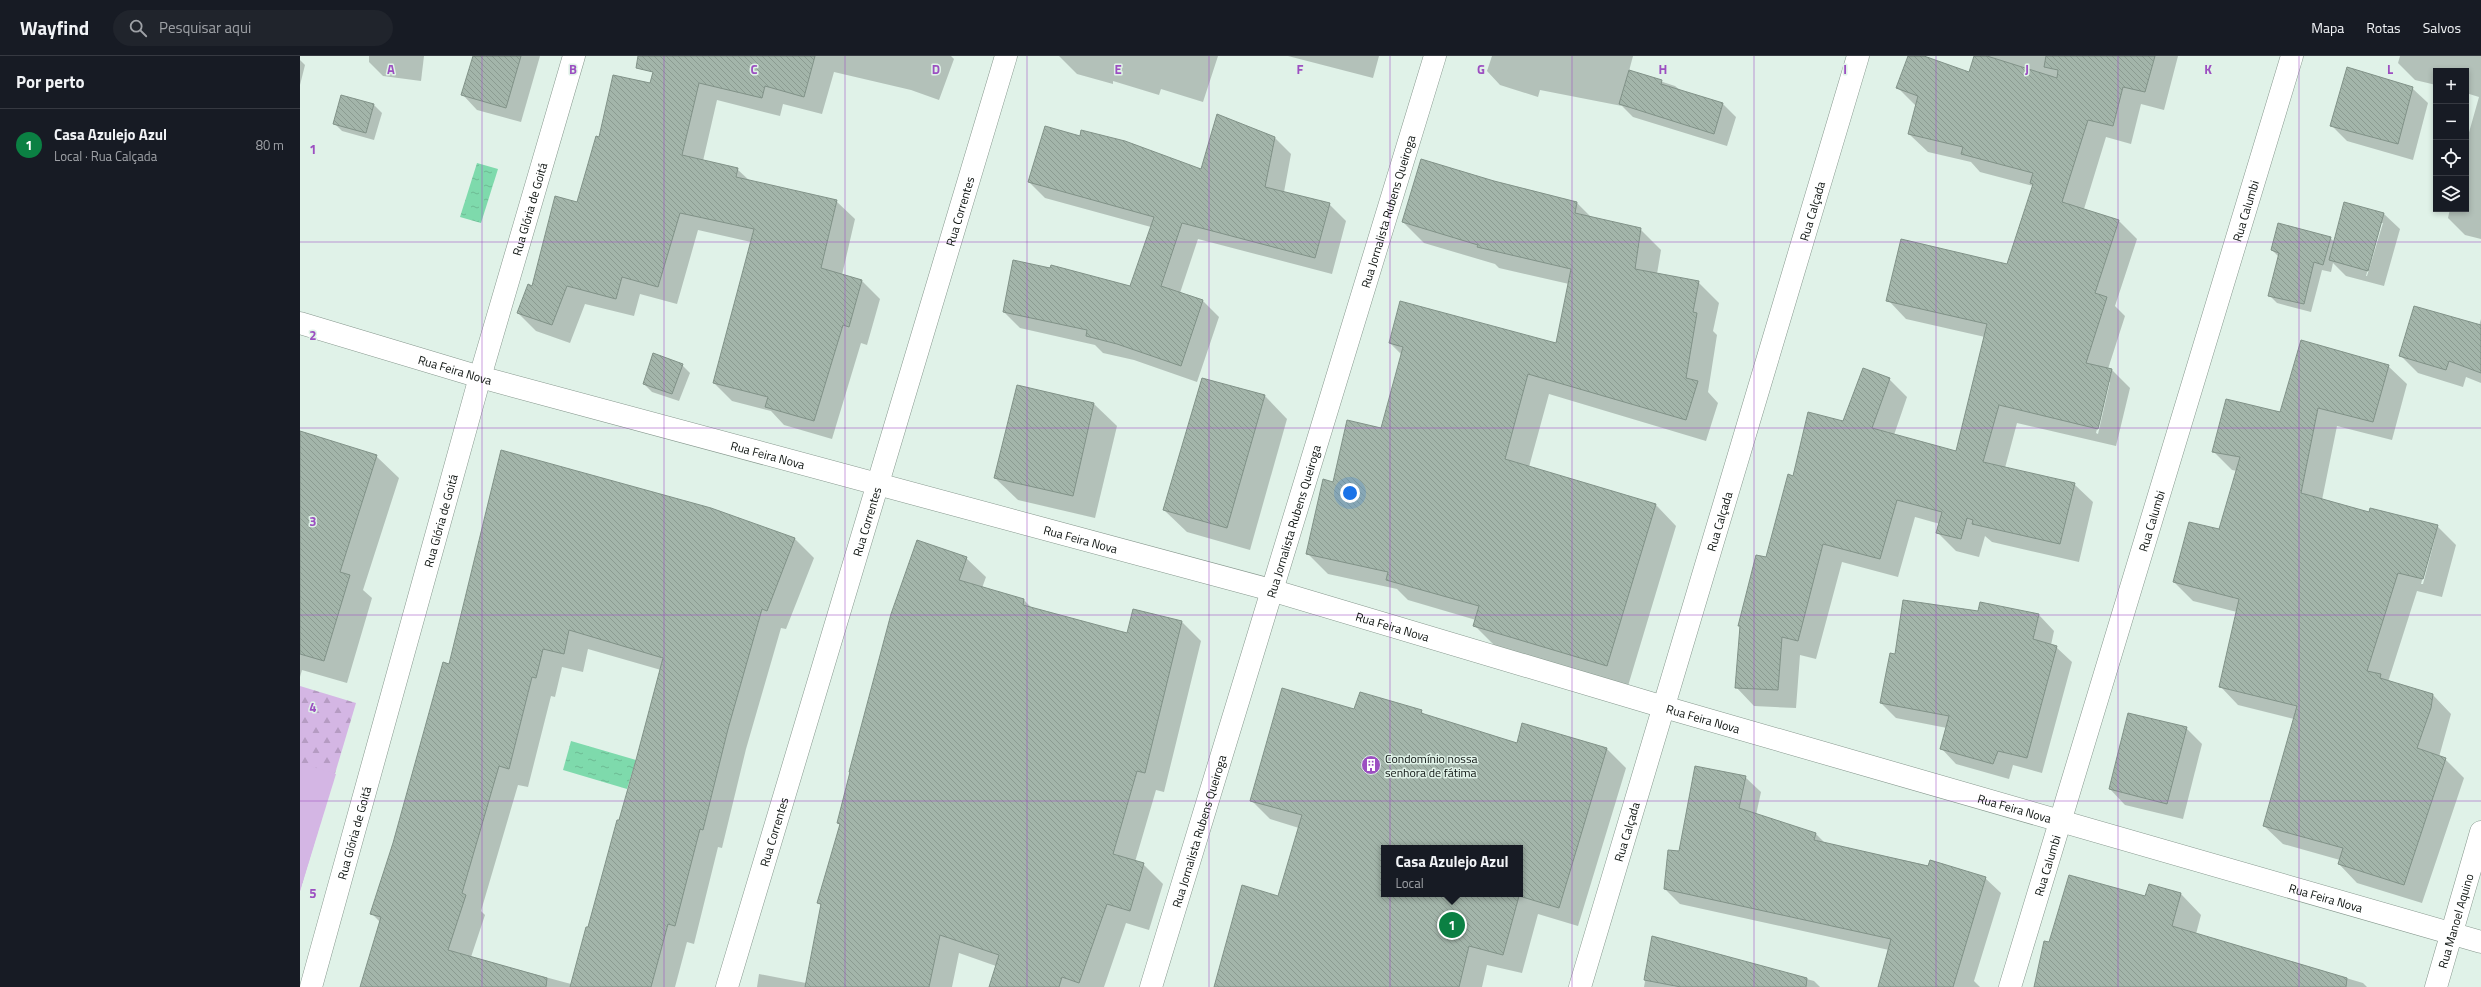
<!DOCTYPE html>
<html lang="pt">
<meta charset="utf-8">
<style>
body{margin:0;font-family:"Titillium Web",sans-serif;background:#20242c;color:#f1f3f6}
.controls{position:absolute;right:12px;top:12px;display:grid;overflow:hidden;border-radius:0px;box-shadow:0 2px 6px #0003}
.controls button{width:36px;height:36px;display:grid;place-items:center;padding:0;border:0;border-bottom:1px solid #363941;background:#171b24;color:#f1f3f6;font:20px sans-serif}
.you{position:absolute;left:1050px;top:437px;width:14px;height:14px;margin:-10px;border:3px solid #fff;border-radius:50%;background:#1a73e8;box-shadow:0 0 0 6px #1a73e833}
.badge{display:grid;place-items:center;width:26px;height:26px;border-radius:50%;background:#0b8043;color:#fff;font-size:13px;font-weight:700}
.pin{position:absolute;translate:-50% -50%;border:2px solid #fff;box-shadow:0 1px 4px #0006}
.popup{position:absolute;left:1081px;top:789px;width:142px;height:52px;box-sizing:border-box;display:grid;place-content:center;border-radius:0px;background:#171b24;filter:drop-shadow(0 1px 3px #0005);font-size:13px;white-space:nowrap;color:#9ea1a6}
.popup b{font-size:15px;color:#f1f3f6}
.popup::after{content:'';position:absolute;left:50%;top:100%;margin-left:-8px;border:8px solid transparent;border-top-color:#171b24}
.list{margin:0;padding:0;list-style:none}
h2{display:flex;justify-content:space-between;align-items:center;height:52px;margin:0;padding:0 16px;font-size:17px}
h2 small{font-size:13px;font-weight:400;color:#9ea1a6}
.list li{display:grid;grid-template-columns:26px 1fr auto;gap:12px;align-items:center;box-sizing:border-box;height:72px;padding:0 16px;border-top:1px solid #363941}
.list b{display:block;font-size:15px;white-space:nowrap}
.list p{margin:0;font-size:13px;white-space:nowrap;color:#9ea1a6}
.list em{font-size:13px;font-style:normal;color:#9ea1a6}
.icon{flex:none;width:22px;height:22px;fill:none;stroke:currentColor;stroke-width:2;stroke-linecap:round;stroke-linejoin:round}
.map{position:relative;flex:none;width:2181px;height:931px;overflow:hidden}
header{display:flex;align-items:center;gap:24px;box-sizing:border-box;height:56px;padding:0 20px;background:#171b24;border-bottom:1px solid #363941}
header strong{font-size:19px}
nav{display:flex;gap:22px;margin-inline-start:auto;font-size:14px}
.search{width:280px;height:36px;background:#20242c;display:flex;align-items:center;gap:10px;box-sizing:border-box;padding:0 14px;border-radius:22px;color:#9ea1a6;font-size:15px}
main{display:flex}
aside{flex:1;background:#171b24}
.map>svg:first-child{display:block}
.forest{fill:url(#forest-firs)}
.garden{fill:#d4b6e4}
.water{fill:url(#water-ripples)}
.shadow{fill:#0003;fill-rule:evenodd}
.building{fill:url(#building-back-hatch);stroke:#819288;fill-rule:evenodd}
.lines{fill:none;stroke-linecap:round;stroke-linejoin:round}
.minor-casing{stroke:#86978d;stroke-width:23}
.minor{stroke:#fff;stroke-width:22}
.grid{fill:none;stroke:#9c4fc1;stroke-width:1;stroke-opacity:0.55}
.labels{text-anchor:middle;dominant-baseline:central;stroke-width:3;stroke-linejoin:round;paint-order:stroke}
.street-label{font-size:12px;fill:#0b110e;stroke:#e0f2e8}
.poi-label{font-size:12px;fill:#0b110e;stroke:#e0f2e8;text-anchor:start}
.grid-label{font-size:13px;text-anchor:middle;font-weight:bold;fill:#9c4fc1;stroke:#e0f2e8;stroke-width:3;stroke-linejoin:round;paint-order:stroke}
</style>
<header>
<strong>Wayfind</strong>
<div class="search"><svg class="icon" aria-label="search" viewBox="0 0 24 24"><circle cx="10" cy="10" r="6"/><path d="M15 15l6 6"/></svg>Pesquisar aqui</div>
<nav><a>Mapa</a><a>Rotas</a><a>Salvos</a></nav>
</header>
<main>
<aside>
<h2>Por perto<small></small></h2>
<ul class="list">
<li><span class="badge">1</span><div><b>Casa Azulejo Azul</b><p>Local · Rua Calçada</p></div><em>80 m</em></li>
</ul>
</aside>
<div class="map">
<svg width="2181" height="931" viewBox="0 0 2181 931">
<defs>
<pattern id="forest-firs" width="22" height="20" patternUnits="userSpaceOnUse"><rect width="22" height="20" fill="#d4b6e4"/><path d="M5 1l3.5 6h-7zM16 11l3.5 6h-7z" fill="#b59bc2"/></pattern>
<pattern id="water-ripples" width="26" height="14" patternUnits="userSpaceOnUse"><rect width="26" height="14" fill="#7edaac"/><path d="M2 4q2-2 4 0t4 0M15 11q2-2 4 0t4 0" fill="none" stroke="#6cba93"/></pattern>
<pattern id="building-back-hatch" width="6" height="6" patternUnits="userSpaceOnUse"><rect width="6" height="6" fill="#a3b5aa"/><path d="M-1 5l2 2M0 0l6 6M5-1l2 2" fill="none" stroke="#8b9b91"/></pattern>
</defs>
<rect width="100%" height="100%" fill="#e0f2e8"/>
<polygon class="forest" points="0,630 56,647 0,835"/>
<polygon class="garden" points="0,707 36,718 0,835"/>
<g class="water">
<polygon points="177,107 198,113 181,167 160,161"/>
<polygon points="271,685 336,704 327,733 263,714"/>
</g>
<g class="shadow">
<polygon points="69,0 124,0 121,25 83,20 69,6"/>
<polygon points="174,0 240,0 221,66 177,54 163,39"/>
<polygon points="358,0 651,0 654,3 639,44 611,34 534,16 522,58 483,48 480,60 417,44 403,105 437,113 450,125 536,145 555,163 542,219 562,225 580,243 567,289 561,287 532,383 484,369 471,355 432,345 414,327 451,186 398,174 377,248 340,238 334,260 285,248 270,287 236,275 218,257 278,148 300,82 351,28"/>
<polygon points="759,0 918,0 903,46 861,33 859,39 813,25 813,28 777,18"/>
<polygon points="988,0 1079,0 1073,22"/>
<polygon points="1192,0 1333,0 1329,15 1375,30 1381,35 1423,48 1436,61 1427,90 1333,61 1322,50 1240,34 1238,41 1200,29 1187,15"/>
<path d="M1609 0H1621L1669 17 1675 0H1878L1864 54 1841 48 1831 88 1806 81 1784 153 1819 165 1837 183 1815 250 1825 260 1808 313 1812 314 1830 332 1816 390 1717 367 1705 412 1774 428 1793 446 1779 506 1692 486 1685 480 1679 501 1656 495 1638 477 1640 468 1615 461 1598 521 1542 506 1516 603 1500 599 1496 652 1454 650 1436 631 1441 572 1439 569 1466 502 1494 421 1544 366 1589 323 1607 341 1594 379 1657 397 1685 281 1606 263 1588 244 1708 209 1733 130 1680 116 1671 106 1628 96 1609 78 1616 50 1598 32ZM1808 326H1810L1798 378 1796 377Z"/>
<polygon points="2100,0 2181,0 2181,183 2165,179 2148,162 2150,153 2166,153 2166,87 2179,41 2166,37 2166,15 2136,15 2136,29 2115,24 2098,7"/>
<polygon points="0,4 5,9 0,29"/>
<polygon points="2112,32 2128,47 2113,104 2047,85 2031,69"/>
<polygon points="42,40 74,49 82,57 74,84 42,75 34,67"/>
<polygon points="975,82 991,98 984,136 1029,148 1046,165 1032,218 898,183 880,237 903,245 919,261 897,326 834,304 803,297 795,289 720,272 704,256 831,231 851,171 745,142 729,126 901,114"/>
<polygon points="1193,126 1277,147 1292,162 1340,173 1361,194 1357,218 1398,226 1419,247 1413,275 1417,279 1408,336 1418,347 1406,385 1249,338 1229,411 1356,449 1376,470 1328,630 1195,590 1174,569 1176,564 1108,544 1097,533 1028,518 1007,497 1034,427 1082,373 1102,299 1090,287 1257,289 1269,228 1199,212 1195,208 1124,187 1103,166"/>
<path d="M2045 147 2084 158 2100 173 2084 230 2046 220 2033 207 2031 216 2022 214 2011 256 1977 247 1969 239 1979 201 1972 194 2030 182 2035 186ZM2080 167H2083L2067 220H2066Z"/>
<polygon points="2181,263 2181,327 2166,321 2163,331 2118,317 2101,300 2179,270"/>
<polygon points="382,309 390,317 379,345 352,336 344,328"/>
<path d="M2088 310 2107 328 2092 384 2037 370 2022 444 2070 458 2137 470 2156 489 2142 541 2117 535 2088 626 2133 639 2151 658 2139 701 2145 703 2164 722 2122 847 2057 827 2039 808 2040 804 1983 788 1964 770 1994 663 1938 649 1920 630 1937 556 1893 545 1874 526 1919 475 1937 415 1932 414 1914 396 1981 357ZM2133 482H2135L2123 528H2121Z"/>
<polygon points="903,323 965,340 987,363 950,494 887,476 864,454"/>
<polygon points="718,330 794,348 817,370 795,462 718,444 695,422"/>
<polygon points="0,376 76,400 99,422 63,534 72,542 47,627 2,614 0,621"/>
<path d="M411 453 495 483 514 502 486 573 481 572 446 693 422 792 418 791 394 888 387 886 375 931H61L80 866 71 857 149 609ZM288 593 361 614 337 704 271 928 171 901 185 859 181 855 218 729 228 731 251 640 255 641 262 611 283 616Z"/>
<polygon points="666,502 686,521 682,532 724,544 733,553 827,578 882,566 901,585 864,736 856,734 835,806 843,808 863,828 849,874 826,867 804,931 690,931 696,910 659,897 652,931 457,931 459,918 506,927 522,850 518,847 541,769 538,766"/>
<polygon points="1679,556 1739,559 1754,575 1751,589 1756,591 1772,606 1742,717 1713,709 1709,723 1656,708 1641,692 1647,672 1596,662 1581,647 1596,600"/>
<path d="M1055 655H1121L1125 659 1217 689 1223 668 1307 693 1326 712 1278 870 1238 858 1222 917 1187 909 1182 931H914L979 841 999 772 970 763 951 744ZM1084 792H1220V838H1084Z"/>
<polygon points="1886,672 1902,688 1883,763 1825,749 1810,733"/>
<polygon points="1445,721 1461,736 1456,759 1516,778 1525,787 1685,822 1701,837 1674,925 1680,931 1579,931 1589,894 1380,848 1365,833 1380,797"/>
<polygon points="1881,838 1901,859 1896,878 2063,927 2067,931 1735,931 1749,888 1846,842"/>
<polygon points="1353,881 1514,925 1520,931 1344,931"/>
</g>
<g class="building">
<polygon points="173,0 221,0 206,52 161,39"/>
<polygon points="338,0 515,0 504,41 465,30 462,42 399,27 382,99 438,112 436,121 537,144 521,212 562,224 549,271 543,269 514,365 465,351 468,341 413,327 454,173 380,157 358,231 322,221 316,243 267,230 252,269 217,257 228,228 232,230 255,140 277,146 296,80 299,81 313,19 350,27 353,16 336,12"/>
<polygon points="1608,0 1624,0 1669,16 1674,0 1687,0 1757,22 1758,14 1744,11 1746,0 1855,0 1845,36 1823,31 1813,70 1788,64 1762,146 1819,164 1795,237 1807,241 1786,307 1812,313 1798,373 1699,349 1683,406 1775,427 1760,488 1672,468 1673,464 1667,462 1661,483 1636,477 1642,456 1597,444 1580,503 1523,488 1498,585 1482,581 1478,634 1435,632 1440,570 1438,570 1456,499 1466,501 1488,418 1493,420 1508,356 1543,365 1563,312 1590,322 1572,372 1656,395 1687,268 1586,245 1601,183 1707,208 1733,128 1730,127 1733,117 1661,98 1663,91 1608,78 1618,40 1596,32"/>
<polygon points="2047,11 2113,31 2098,88 2030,70"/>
<polygon points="1329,14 1362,24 1361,28 1423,47 1414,78 1319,48"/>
<polygon points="41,39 74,48 66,77 33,68"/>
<polygon points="917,58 975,81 965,131 1030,147 1015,202 882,167 861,230 903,244 881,310 817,288 786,280 787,274 703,256 713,204 750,212 751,209 830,230 854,161 728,126 745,70 780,80 781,74 825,85 901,113"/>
<polygon points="1121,103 1194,125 1277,146 1275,157 1341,172 1335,213 1399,225 1393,256 1397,257 1386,322 1398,325 1386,364 1228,318 1205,403 1356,448 1307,610 1173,570 1179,550 1086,524 1088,516 1006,498 1023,423 1033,426 1047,364 1081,372 1103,291 1089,287 1100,245 1256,287 1271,213 1177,191 1178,189 1102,166"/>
<polygon points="2044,146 2084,157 2068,215 2029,204"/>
<polygon points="1978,167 2031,181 2023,209 2014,206 2004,248 1968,240 1979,197 1971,194"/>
<polygon points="2114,250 2181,269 2181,317 2149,305 2146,314 2099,300"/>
<polygon points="2001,284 2089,309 2073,366 2018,352 2001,437 2069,456 2070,452 2138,469 2123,523 2098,517 2067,615 2081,618 2080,622 2133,638 2131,652 2117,692 2146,702 2104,829 2038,808 2043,792 1963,770 1997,650 1919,631 1939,543 1873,526 1889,466 1919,473 1940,401 1912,396 1926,343 1980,356"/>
<polygon points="353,297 383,308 372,338 343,328"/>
<polygon points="902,322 965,339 927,472 863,454"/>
<polygon points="717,329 794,347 773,440 694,422"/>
<polygon points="0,375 77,399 40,516 50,519 24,605 0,598"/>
<polygon points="201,394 411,452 495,482 467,555 462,553 428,673 403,774 400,773 375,870 368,868 351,931 270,931 286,871 288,871 317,764 319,764 336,704 363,602 269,574 264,598 243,593 236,622 232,621 209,713 199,710 162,837 166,839 148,894 247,922 246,931 60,931 81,861 70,858 93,787 143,606 149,608"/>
<polygon points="617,484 667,501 659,524 724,543 723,549 827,577 833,553 882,565 845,717 837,715 813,798 844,807 830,855 807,848 779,927 762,921 759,931 689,931 699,899 640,879 629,931 505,931 521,848 517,847 540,768 537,767 550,716 549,716 591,558"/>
<polygon points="1603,544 1678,555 1680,546 1739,558 1733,583 1757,590 1727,702 1698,695 1693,708 1640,693 1649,660 1580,647 1590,597 1595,598"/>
<path d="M982 632 1054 653 1060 636 1122 654 1121 657 1217 687 1222 667 1307 692 1259 852 1219 840 1203 899 1169 890 1159 931H914L942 829 978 840 1002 759 950 745ZM1084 792H1220V838H1084Z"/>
<polygon points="1828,657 1887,671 1867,748 1809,733"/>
<polygon points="1395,710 1446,720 1439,752 1516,777 1514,784 1628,810 1630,804 1686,821 1653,931 1578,931 1591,883 1364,833 1368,794 1379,795"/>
<polygon points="1769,819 1845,840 1849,828 1881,837 1872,870 2047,922 2046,931 1734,931 1744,885 1749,886"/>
<polygon points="1352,880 1507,922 1506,931 1381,931 1344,924"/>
</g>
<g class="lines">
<defs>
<g id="minor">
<path id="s1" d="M0 267 180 321 971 534 1364 651 2181 886"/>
<path id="s2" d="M11 931 180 321 274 0"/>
<path id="s3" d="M427 931 706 0"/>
<path id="s4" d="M851 931 1135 0"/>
<path id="s5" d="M1280 931 1558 0"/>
<path id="s6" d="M1710 931 1992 0"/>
<path id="s7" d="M2136 931 2181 776"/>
</g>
</defs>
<use href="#minor" class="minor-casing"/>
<use href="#minor" class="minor"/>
</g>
<path class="grid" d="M182 0V931M364 0V931M545 0V931M727 0V931M909 0V931M1090 0V931M1272 0V931M1454 0V931M1636 0V931M1818 0V931M1999 0V931M0 186H2181M0 372H2181M0 559H2181M0 745H2181"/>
<defs>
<symbol id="building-disc" viewBox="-11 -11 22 22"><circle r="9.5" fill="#9c4fc1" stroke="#e0f2e8"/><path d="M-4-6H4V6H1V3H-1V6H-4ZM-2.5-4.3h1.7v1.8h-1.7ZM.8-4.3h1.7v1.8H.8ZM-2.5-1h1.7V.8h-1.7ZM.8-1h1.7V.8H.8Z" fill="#fff"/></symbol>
</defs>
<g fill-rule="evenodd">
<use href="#building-disc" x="1060" y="698" width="22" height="22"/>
</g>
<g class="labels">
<g class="street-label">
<text stroke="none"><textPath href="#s2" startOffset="808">Rua Glória de Goitá</textPath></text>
<text stroke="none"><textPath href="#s3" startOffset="810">Rua Correntes</textPath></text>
<text stroke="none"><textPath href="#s4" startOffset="811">Rua Jornalista Rubens Queiroga</textPath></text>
<text stroke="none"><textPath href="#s5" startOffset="810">Rua Calçada</textPath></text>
<text stroke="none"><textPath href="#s6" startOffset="811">Rua Calumbi</textPath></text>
<text stroke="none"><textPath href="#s1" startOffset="162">Rua Feira Nova</textPath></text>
<text stroke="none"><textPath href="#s1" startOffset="486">Rua Feira Nova</textPath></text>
<text stroke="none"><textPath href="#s2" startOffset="484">Rua Glória de Goitá</textPath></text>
<text stroke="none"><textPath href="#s3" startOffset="486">Rua Correntes</textPath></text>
<text stroke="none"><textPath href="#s4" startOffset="487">Rua Jornalista Rubens Queiroga</textPath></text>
<text stroke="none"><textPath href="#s6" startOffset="487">Rua Calumbi</textPath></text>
<text stroke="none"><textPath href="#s5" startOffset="486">Rua Calçada</textPath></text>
<text stroke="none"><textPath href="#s1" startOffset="810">Rua Feira Nova</textPath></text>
<text stroke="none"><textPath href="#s1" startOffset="1134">Rua Feira Nova</textPath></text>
<text stroke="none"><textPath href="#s1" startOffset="1458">Rua Feira Nova</textPath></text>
<text stroke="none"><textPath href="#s1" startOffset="1782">Rua Feira Nova</textPath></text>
<text stroke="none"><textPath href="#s4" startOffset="163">Rua Jornalista Rubens Queiroga</textPath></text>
<text stroke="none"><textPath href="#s3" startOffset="162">Rua Correntes</textPath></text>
<text stroke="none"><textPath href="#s5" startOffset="162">Rua Calçada</textPath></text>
<text stroke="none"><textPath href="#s2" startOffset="160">Rua Glória de Goitá</textPath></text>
<text stroke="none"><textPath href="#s6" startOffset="127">Rua Calumbi</textPath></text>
<text stroke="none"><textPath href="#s1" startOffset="2106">Rua Feira Nova</textPath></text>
<text stroke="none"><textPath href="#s7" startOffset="69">Rua Manoel Aquino</textPath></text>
</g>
<g class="poi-label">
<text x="1085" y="702">Condomínio nossa<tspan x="1085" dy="14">senhora de fátima</tspan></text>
</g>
</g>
<g class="grid-label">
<text x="91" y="18">A</text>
<text x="273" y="18">B</text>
<text x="454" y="18">C</text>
<text x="636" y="18">D</text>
<text x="818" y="18">E</text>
<text x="1000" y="18">F</text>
<text x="1181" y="18">G</text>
<text x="1363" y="18">H</text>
<text x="1545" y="18">I</text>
<text x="1727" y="18">J</text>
<text x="1908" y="18">K</text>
<text x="2090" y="18">L</text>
<text x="13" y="98">1</text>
<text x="13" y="284">2</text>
<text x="13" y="470">3</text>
<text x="13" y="656">4</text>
<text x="13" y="842">5</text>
</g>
</svg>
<div class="controls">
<button>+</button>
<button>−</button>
<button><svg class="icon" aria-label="locate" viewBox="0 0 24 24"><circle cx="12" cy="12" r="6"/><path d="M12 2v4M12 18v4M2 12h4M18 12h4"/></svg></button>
<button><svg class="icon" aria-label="layers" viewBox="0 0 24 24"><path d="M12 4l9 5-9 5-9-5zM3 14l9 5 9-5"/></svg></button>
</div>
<div class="you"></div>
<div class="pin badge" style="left:1152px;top:869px">1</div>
<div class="popup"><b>Casa Azulejo Azul</b>Local</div>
</div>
</main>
